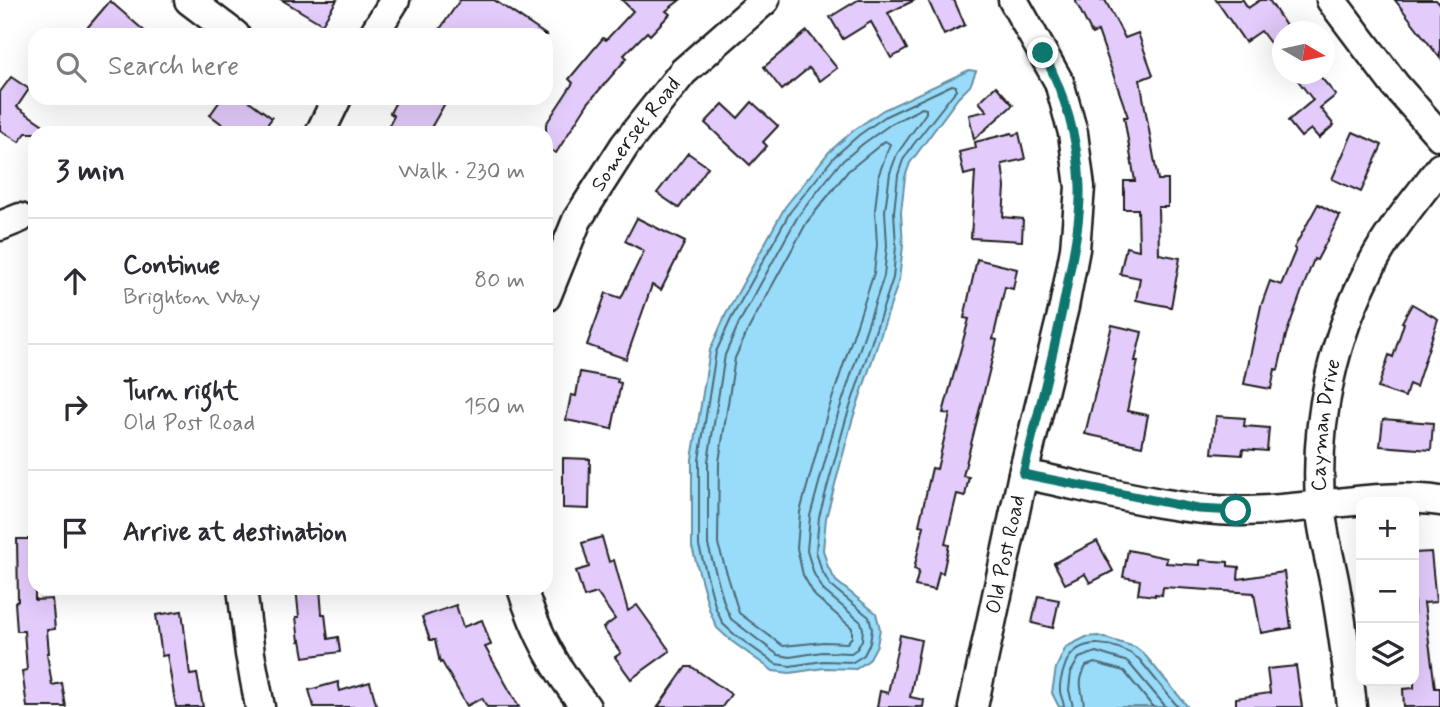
<!DOCTYPE html>
<meta charset="utf-8">
<style>
body{margin:0;font-family:Mynerve,sans-serif;background:#f7f7f7;color:#2b2b33}
.controls{position:absolute;right:21px;bottom:21px;display:grid;overflow:hidden;border-radius:14px;box-shadow:0 7px 28px #0002}
.controls button{width:63px;height:63px;display:grid;place-items:center;padding:0;border:0;border-bottom:2px solid #e1e1e2;background:#fff;color:#2b2b33;font:35px sans-serif}
.compass{position:absolute;left:1272px;top:21px;width:63px;height:63px;border-radius:50%;background:#fff;box-shadow:0 7px 28px #0002;rotate:99deg}
.stop{position:absolute;width:21px;height:21px;margin:-16px;border:5px solid #0f766e;border-radius:50%;background:#fff}
.stop.end{background:#0f766e;border-color:#fff;box-shadow:0 2px 7px #0008}
.list{margin:0;padding:0;list-style:none}
h2{display:flex;justify-content:space-between;align-items:center;height:91px;margin:0;padding:0 28px;font-size:30px}
h2 small{font-size:23px;font-weight:400;color:#7c7c81}
.list li{display:grid;grid-template-columns:46px 1fr auto;gap:21px;align-items:center;box-sizing:border-box;height:126px;padding:0 28px;border-top:2px solid #e1e1e2}
.list b{display:block;font-size:26px;white-space:nowrap}
.list p{margin:0;font-size:23px;white-space:nowrap;color:#7c7c81}
.list em{font-size:23px;font-style:normal;color:#7c7c81}
.icon{flex:none;width:38px;height:38px;fill:none;stroke:currentColor;stroke-width:2;stroke-linecap:round;stroke-linejoin:round}
.map{position:relative;flex:none;width:1440px;height:707px;overflow:hidden}
.search{position:absolute;background:#fff;box-shadow:0 7px 28px #0002;left:28px;top:28px;width:525px;height:77px;display:flex;align-items:center;gap:18px;box-sizing:border-box;padding:0 24px;border-radius:21px;color:#7c7c81;font-size:26px}
.panel{position:absolute;background:#fff;box-shadow:0 7px 28px #0002;left:28px;top:126px;width:525px;height:469px;border-radius:21px}
.map>svg:first-child{display:block}
.water{fill:#98dcfa;stroke:#668fa1;stroke-width:2}
.lines{fill:none;stroke-linecap:round;stroke-linejoin:round}
.shore{stroke:#4e6975;stroke-width:2}
.building{fill:#e3cbfb;stroke:#1c1c1c;stroke-width:2}
.minor-casing{stroke:#1c1c1c;stroke-width:33}
.minor{stroke:#fff;stroke-width:28}
.route{stroke:#0f766e;stroke-width:9}
.labels{text-anchor:middle;dominant-baseline:central;stroke-width:6;stroke-linejoin:round;paint-order:stroke}
.street-label{font-size:21px;fill:#1c1c1c;stroke:#fff}
</style>
<div class="map">
<svg width="1440" height="707" viewBox="0 0 1440 707">
<rect width="100%" height="100%" fill="#fff"/>
<filter id="ink" filterUnits="userSpaceOnUse"><feTurbulence type="fractalNoise" baseFrequency=".0143" numOctaves="2"/><feDisplacementMap in="SourceGraphic" scale="14" xChannelSelector="R" yChannelSelector="G"/><feConvolveMatrix kernelMatrix="1 2 1 2 8 2 1 2 1" color-interpolation-filters="sRGB"/></filter>
<g filter="url(#ink)">
<g class="water">
<polygon points="969,70 976,71 970,86 958,98 910,163 905,177 901,212 903,246 899,280 852,421 826,518 823,550 828,567 836,581 876,613 880,629 877,645 869,660 856,669 824,668 790,673 773,671 730,640 717,628 710,612 692,547 692,459 710,350 725,316 785,207 829,152 854,130 883,110"/>
<polygon points="1098,636 1135,647 1144,654 1188,707 1059,707 1052,693 1056,668 1066,647 1086,637"/>
</g>
<g class="lines">
<g class="shore">
<polygon points="952,85 956,86 956,90 913,145 903,160 898,175 894,212 896,246 893,278 846,419 819,517 816,551 821,569 830,585 869,617 872,629 870,643 864,655 853,662 823,661 790,666 776,664 735,635 723,624 716,609 699,546 699,460 716,352 731,319 790,212 834,157 859,135 886,116"/>
<polygon points="922,108 926,109 926,113 897,154 890,173 885,211 887,246 884,276 837,417 810,516 807,551 814,574 824,591 861,622 863,629 862,640 857,649 851,653 822,652 790,657 778,655 731,619 725,606 708,545 708,461 725,355 739,323 798,216 840,163 864,143 891,124"/>
<polygon points="885,141 890,144 879,174 875,210 877,245 874,273 827,414 800,512 797,548 803,575 815,596 852,628 852,637 847,643 824,642 783,646 739,613 718,544 719,462 735,358 749,328 807,222 848,171"/>
<path d="M1064 707C1064 701 1060 696 1060 691 1059 683 1063 671 1066 663 1080 634 1117 643 1139 659L1178 707"/>
<polyline points="1073,707 1069,690 1071,672 1079,658 1096,652 1128,662 1166,707"/>
<path d="M1084 707C1083 688 1076 686 1086 666L1095 663 1124 671 1153 707"/>
</g>
</g>
<g class="building">
<polygon points="282,0 337,0 322,24"/>
<polygon points="460,0 494,0 546,35 436,35"/>
<polygon points="622,0 680,0 666,11 670,14 650,35 647,32 624,55 627,58 588,103 556,153 546,147 546,124 573,83 569,79 603,38 606,40 633,11"/>
<polygon points="858,0 915,0 888,13 907,49 891,58 871,22 843,39 830,17"/>
<polygon points="928,0 954,0 965,25 944,35"/>
<polygon points="1075,0 1105,0 1125,38 1138,33 1153,75 1140,80 1158,180 1168,180 1168,207 1158,207 1159,254 1180,258 1171,307 1136,300 1140,278 1120,274 1126,247 1139,250 1138,209 1124,209 1124,181 1135,181 1124,117 1128,117 1098,31 1092,34"/>
<polygon points="1216,0 1243,0 1248,8 1260,0 1269,0 1290,32 1283,32 1283,60 1261,31 1245,42"/>
<polygon points="1395,0 1436,0 1440,5 1440,58"/>
<polygon points="110,1 149,35 94,35 87,28"/>
<polygon points="807,31 837,68 820,81 809,68 782,90 764,67"/>
<polygon points="1293,74 1318,74 1336,95 1320,108 1334,125 1319,138 1311,129 1301,137 1288,121 1313,100"/>
<polygon points="11,77 29,89 17,107 55,133 26,133 19,142 0,130 0,92"/>
<polygon points="996,86 1013,105 974,139 969,115 987,111 979,102"/>
<polygon points="222,98 245,98 272,118 261,133 234,133 210,115"/>
<polygon points="398,98 448,98 428,133 385,133 394,116 390,113"/>
<polygon points="752,102 778,126 763,142 767,146 750,165 705,123 723,104 738,118"/>
<polygon points="1353,132 1382,145 1361,192 1332,179"/>
<polygon points="1012,133 1013,135 1019,133 1025,159 1002,164 1005,187 1003,217 1023,219 1022,241 971,238 975,172 964,175 959,152 976,148 975,142"/>
<polygon points="688,153 708,167 679,208 657,193"/>
<polygon points="1318,204 1340,216 1317,260 1314,259 1301,293 1286,335 1278,370 1275,369 1271,389 1244,384 1261,306 1270,281 1281,285 1296,249 1294,248"/>
<polygon points="637,218 685,242 661,290 652,285 626,359 587,345 606,293 621,298 644,251 625,241"/>
<polygon points="977,259 1017,269 1013,289 1005,287 993,339 997,340 963,476 969,477 965,496 957,494 945,544 949,545 943,573 939,572 935,590 915,586 919,571 914,569 924,526 919,525 932,468 937,469 950,414 943,413 969,319 964,318"/>
<polygon points="1412,304 1438,319 1416,387 1409,384 1405,397 1378,388 1389,355 1393,357 1404,323 1402,322"/>
<polygon points="1112,325 1142,332 1135,361 1138,361 1127,411 1148,415 1142,446 1085,434"/>
<polygon points="580,372 618,379 617,382 621,383 612,429 566,420 571,395 576,396"/>
<polygon points="1216,416 1245,418 1244,426 1269,428 1267,451 1243,449 1242,455 1212,453"/>
<polygon points="1383,419 1433,423 1431,450 1380,446"/>
<polygon points="563,458 590,459 589,509 563,508"/>
<polygon points="602,537 609,562 614,560 628,611 637,605 670,651 631,679 615,657 621,653 603,628 615,619 597,593 584,597 576,571 589,567 582,543"/>
<polygon points="17,539 35,539 35,600 52,599 55,629 47,630 49,653 47,653 52,685 62,683 66,707 27,707 22,671 27,670 24,631 17,631 15,602 18,601"/>
<polygon points="1097,541 1113,571 1090,583 1085,574 1065,584 1054,563"/>
<polygon points="1128,550 1167,558 1166,563 1200,565 1200,560 1228,562 1228,566 1239,567 1238,579 1284,572 1291,628 1261,633 1254,593 1163,587 1162,595 1155,594 1155,596 1138,594 1140,580 1123,577"/>
<polygon points="1431,552 1436,602 1424,603 1435,688 1440,688 1440,707 1404,707 1403,689 1414,688 1414,553"/>
<polygon points="296,588 320,588 322,614 325,614 328,639 338,637 340,652 304,657 301,640 299,641 296,617 299,617"/>
<polygon points="1038,596 1059,600 1053,628 1032,623"/>
<polygon points="456,605 463,627 482,620 491,645 485,647 519,707 487,707 482,698 467,706 442,662 440,663 435,640 430,640 422,617"/>
<polygon points="182,611 190,675 197,674 203,707 176,707 167,655 162,656 156,615"/>
<polygon points="900,635 921,640 910,697 924,700 923,707 877,707 880,691 888,693"/>
<polygon points="1296,666 1302,707 1236,707 1236,698 1270,693 1267,669"/>
<polygon points="686,667 692,667 731,694 722,707 658,707"/>
<polygon points="338,682 340,691 370,682 377,707 314,707 309,690"/>
</g>
<g class="lines">
<defs>
<g id="minor">
<polyline points="189,0 235,35"/>
<polyline points="1331,0 1395,85 1440,136"/>
<polyline points="373,35 395,0"/>
<polyline points="320,133 337,98"/>
<polyline points="0,226 20,218"/>
<path id="s1" d="M546 297 577 220 625 145 683 72 765 0"/>
<path d="M1023 474C1093 488 1167 510 1238 511 1305 512 1373 491 1440 501"/>
<polyline points="242,588 250,654 260,707"/>
<path d="M522 588C535 631 557 672 586 707"/>
<path id="s2" d="M973 707 1023 474 1064 307 1075 249 1080 187 1073 133 1059 82 1013 0"/>
<path id="s3" d="M1352 707C1348 666 1342 626 1335 585 1330 558 1321 529 1320 501 1315 419 1333 337 1372 264 1390 230 1416 199 1440 168"/>
</g>
</defs>
<use href="#minor" class="minor-casing"/>
<use href="#minor" class="minor"/>
</g>
</g>
<g class="lines" filter="url(#ink)">
<path class="route" d="M1043 53C1065 94 1078 139 1080 186 1081 217 1074 251 1068 281 1056 346 1039 410 1023 474L1198 509 1236 511"/>
</g>
<g class="labels">
<g class="street-label">
<text stroke="none"><textPath href="#s1" startOffset="187">Somerset Road</textPath></text>
<text stroke="none"><textPath href="#s3" startOffset="285">Cayman Drive</textPath></text>
<text stroke="none"><textPath href="#s2" startOffset="156">Old Post Road</textPath></text>
</g>
</g>
</svg>
<div class="controls">
<button>+</button>
<button>−</button>
<button><svg class="icon" aria-label="layers" viewBox="0 0 24 24"><path d="M12 4l9 5-9 5-9-5zM3 14l9 5 9-5"/></svg></button>
</div>
<svg class="compass" viewBox="-18 -18 36 36"><path d="M0-13l5 13h-10z" fill="#e53935"/><path d="M0 13l5-13h-10z" fill="#7c7c81"/></svg>
<div class="stop" style="left:1236px;top:511px"></div>
<div class="stop end" style="left:1043px;top:53px"></div>
<div class="search"><svg class="icon" aria-label="search" viewBox="0 0 24 24"><circle cx="10" cy="10" r="6"/><path d="M15 15l6 6"/></svg>Search here</div>
<section class="panel">
<h2>3 min<small>Walk · 230 m</small></h2>
<ul class="list">
<li><svg class="icon" aria-label="ahead" viewBox="0 0 24 24"><path d="M12 20V5M6 11l6-6 6 6"/></svg><div><b>Continue</b><p>Brighton Way</p></div><em>80 m</em></li>
<li><svg class="icon" aria-label="right" viewBox="0 0 24 24"><path d="M7 20v-9h11M14 6l5 5-5 5"/></svg><div><b>Turn right</b><p>Old Post Road</p></div><em>150 m</em></li>
<li><svg class="icon" aria-label="arrive" viewBox="0 0 24 24"><path d="M6 21V4h12l-3 4 3 4H6"/></svg><div><b>Arrive at destination</b></div></li>
</ul>
</section>
</div>
